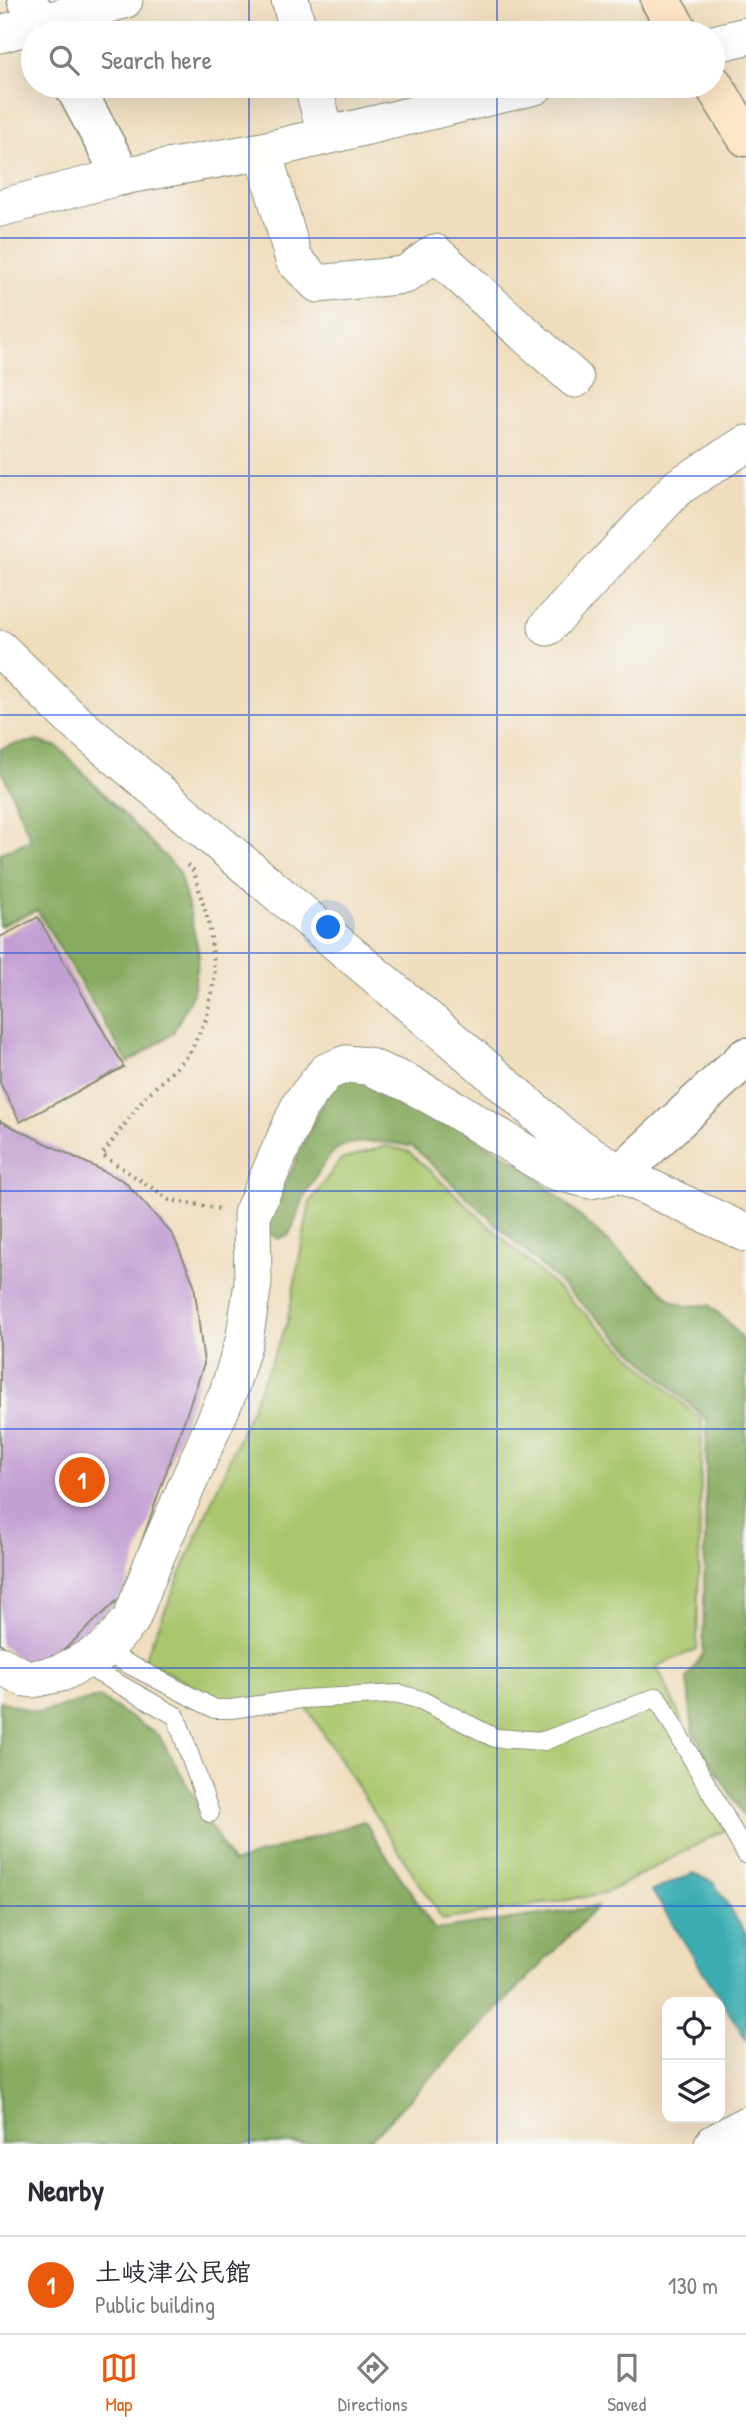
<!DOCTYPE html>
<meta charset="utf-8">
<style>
body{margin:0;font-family:"Patrick Hand","Klee One",sans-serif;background:#f2f2f3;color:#2b2b33}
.controls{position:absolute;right:21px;bottom:21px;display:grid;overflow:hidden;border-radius:14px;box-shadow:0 7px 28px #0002}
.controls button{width:63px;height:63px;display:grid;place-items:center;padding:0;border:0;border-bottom:2px solid #e1e1e2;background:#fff;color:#2b2b33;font:35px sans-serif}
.you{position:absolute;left:329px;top:928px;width:24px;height:24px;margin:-18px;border:5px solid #fff;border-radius:50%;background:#1a73e8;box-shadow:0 0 0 10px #1a73e833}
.badge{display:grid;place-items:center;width:46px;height:46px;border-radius:50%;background:#ea580c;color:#fff;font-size:23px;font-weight:700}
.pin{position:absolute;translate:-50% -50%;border:4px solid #fff;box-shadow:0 2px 7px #0006}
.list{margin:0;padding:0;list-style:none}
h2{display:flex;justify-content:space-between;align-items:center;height:91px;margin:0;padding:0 28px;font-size:30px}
h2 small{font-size:23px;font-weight:400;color:#7c7c81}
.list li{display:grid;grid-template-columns:46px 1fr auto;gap:21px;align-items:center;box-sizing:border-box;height:98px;padding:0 28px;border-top:2px solid #e1e1e2}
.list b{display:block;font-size:26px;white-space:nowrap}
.list p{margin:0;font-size:23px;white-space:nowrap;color:#7c7c81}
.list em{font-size:23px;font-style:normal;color:#7c7c81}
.icon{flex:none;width:38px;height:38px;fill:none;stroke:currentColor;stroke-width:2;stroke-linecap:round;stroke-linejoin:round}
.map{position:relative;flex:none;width:746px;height:2144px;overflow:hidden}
.search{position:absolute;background:#fff;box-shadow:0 7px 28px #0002;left:21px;right:21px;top:21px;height:77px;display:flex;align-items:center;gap:18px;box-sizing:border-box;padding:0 24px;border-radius:38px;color:#7c7c81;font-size:26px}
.sheet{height:189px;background:#fff}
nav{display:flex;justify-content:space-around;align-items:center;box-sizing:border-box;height:98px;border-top:2px solid #e1e1e2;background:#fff;font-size:19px;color:#7c7c81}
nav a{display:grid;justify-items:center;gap:4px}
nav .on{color:#ea580c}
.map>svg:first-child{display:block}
.green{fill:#aac66c;stroke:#648250;stroke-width:2}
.forest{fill:#87ab60;stroke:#53744a;stroke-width:2}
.water{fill:#3badb3;stroke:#2d7574;stroke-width:2}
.building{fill:#c49fd3}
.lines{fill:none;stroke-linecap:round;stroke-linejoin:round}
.service-casing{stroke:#888d78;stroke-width:20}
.minor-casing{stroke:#888d78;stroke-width:39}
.tertiary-casing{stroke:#888d78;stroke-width:41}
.secondary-casing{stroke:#888d78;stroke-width:41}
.path{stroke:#888d78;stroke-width:4.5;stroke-dasharray:2 5;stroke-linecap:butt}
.service{stroke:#fff;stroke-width:18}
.minor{stroke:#fff;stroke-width:37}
.tertiary{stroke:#fff;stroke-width:38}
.secondary{stroke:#fde5c5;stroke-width:38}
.grid{fill:none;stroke:#1d4ed8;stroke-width:2;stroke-opacity:0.55}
</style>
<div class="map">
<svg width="746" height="2144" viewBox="0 0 746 2144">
<rect width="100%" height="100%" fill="#f6f6f2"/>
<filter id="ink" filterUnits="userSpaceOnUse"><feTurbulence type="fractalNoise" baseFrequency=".0143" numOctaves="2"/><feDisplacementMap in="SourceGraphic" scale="14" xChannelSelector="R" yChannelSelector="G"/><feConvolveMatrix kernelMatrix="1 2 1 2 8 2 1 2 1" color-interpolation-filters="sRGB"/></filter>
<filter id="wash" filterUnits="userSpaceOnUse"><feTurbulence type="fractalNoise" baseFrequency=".00686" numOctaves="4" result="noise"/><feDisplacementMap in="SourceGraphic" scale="28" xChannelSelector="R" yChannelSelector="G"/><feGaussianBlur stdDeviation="1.57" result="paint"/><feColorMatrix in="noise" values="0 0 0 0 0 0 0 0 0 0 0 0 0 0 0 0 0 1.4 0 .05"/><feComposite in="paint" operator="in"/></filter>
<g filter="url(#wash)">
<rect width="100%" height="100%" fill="#f0ddbd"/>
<polygon class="green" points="385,1146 408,1151 702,1421 697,1649 657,1666 730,1827 604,1894 443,1920 301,1699 223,1701 144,1660 287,1324 310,1202 340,1160"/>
<g class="forest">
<polygon points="37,741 58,747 178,870 189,909 199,955 193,993 173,1033 128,1063 37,910 0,926 0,853 31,840 0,766 0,749 15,744"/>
<path d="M366 1073 523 1165 673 1301 685 1306 709 1305 729 1323 746 1343V1819L693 1733 687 1678 703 1654 707 1420 413 1147C394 1142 354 1138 337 1149 327 1156 308 1189 303 1200 298 1212 295 1224 288 1236L277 1239 269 1233 267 1223 326 1094 334 1082Z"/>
<polygon points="99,1697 159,1736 232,1863 364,1821 435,1930 597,1907 366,2144 0,2144 0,1701 38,1713"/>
</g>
<polygon class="water" points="694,1873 714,1883 746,1934 746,2039 652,1891"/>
<g id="blocks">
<g class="building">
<polygon points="38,917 124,1067 20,1122 0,1083 0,937"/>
<polygon points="0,1121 124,1181 173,1235 194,1284 204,1364 123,1595 37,1675 0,1643"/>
</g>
</g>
</g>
<g filter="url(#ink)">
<use href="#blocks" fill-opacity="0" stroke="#888d78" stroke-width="2"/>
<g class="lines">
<defs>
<g id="service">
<polyline points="103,1651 215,1709 231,1709 301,1699 400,1694 421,1700 495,1738 544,1741 657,1697 746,1854"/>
<polyline points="81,1663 176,1716 210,1813"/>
</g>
<g id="minor">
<polyline points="290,0 299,33"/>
<polyline points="0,34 124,0"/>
<polyline points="713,44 746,36"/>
<polyline points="313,86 326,134"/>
<polyline points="263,151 294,260 318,284 405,275 435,253 575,379"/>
<polyline points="0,208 122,176 263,151 535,86"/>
<polyline points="547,627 678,487 746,444"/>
<polyline points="0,649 73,720 476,1060 564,1137 620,1174 746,1233"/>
<polyline points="0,1665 25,1678 33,1679 61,1673 103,1651 131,1620 152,1565 229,1390 244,1341 253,1283 252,1214 300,1105 326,1072 346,1064 367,1066 408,1083 456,1110 554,1171 591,1180 620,1174"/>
<polyline points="713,2144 746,2125"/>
</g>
<g id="tertiary">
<polyline points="27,0 46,33"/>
<polyline points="74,86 122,176"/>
<polyline points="620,1174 746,1057"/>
</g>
<g id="secondary">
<polyline points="660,0 680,33"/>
<polyline points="713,84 746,137"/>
</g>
</defs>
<use href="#service" class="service-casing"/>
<use href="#minor" class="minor-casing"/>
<use href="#tertiary" class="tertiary-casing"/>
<use href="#secondary" class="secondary-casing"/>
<polyline class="path" points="187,865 194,871 210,929 215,977 206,1019 188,1056 144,1098 102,1155 170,1200 221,1209"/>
<use href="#service" class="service"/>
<use href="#minor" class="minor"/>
<use href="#tertiary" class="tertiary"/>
<use href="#secondary" class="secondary"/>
</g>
</g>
<path class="grid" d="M249 0V33M497 0V33M249 86V2144M497 86V2144M0 238H746M0 476H746M0 715H746M0 953H746M0 1191H746M0 1429H746M0 1668H746M0 1906H746"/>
</svg>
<div class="controls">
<button><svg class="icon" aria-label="locate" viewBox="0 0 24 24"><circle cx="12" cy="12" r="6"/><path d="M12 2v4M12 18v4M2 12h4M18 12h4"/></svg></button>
<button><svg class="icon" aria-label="layers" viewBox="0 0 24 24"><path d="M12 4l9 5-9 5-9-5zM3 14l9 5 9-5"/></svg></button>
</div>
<div class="you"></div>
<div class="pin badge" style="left:82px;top:1480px">1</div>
<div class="search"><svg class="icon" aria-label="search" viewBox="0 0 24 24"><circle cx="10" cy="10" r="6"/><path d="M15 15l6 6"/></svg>Search here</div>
</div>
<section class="sheet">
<h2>Nearby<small></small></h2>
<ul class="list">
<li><span class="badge">1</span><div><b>土岐津公民館</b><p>Public building</p></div><em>130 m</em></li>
</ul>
</section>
<nav>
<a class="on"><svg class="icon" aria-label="map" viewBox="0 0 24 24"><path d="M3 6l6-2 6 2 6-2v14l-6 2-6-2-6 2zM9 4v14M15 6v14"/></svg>Map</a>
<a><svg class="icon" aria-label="directions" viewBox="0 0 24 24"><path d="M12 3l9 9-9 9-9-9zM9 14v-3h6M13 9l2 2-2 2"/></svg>Directions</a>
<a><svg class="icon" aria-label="saved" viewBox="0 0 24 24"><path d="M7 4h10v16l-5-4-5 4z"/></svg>Saved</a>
</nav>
